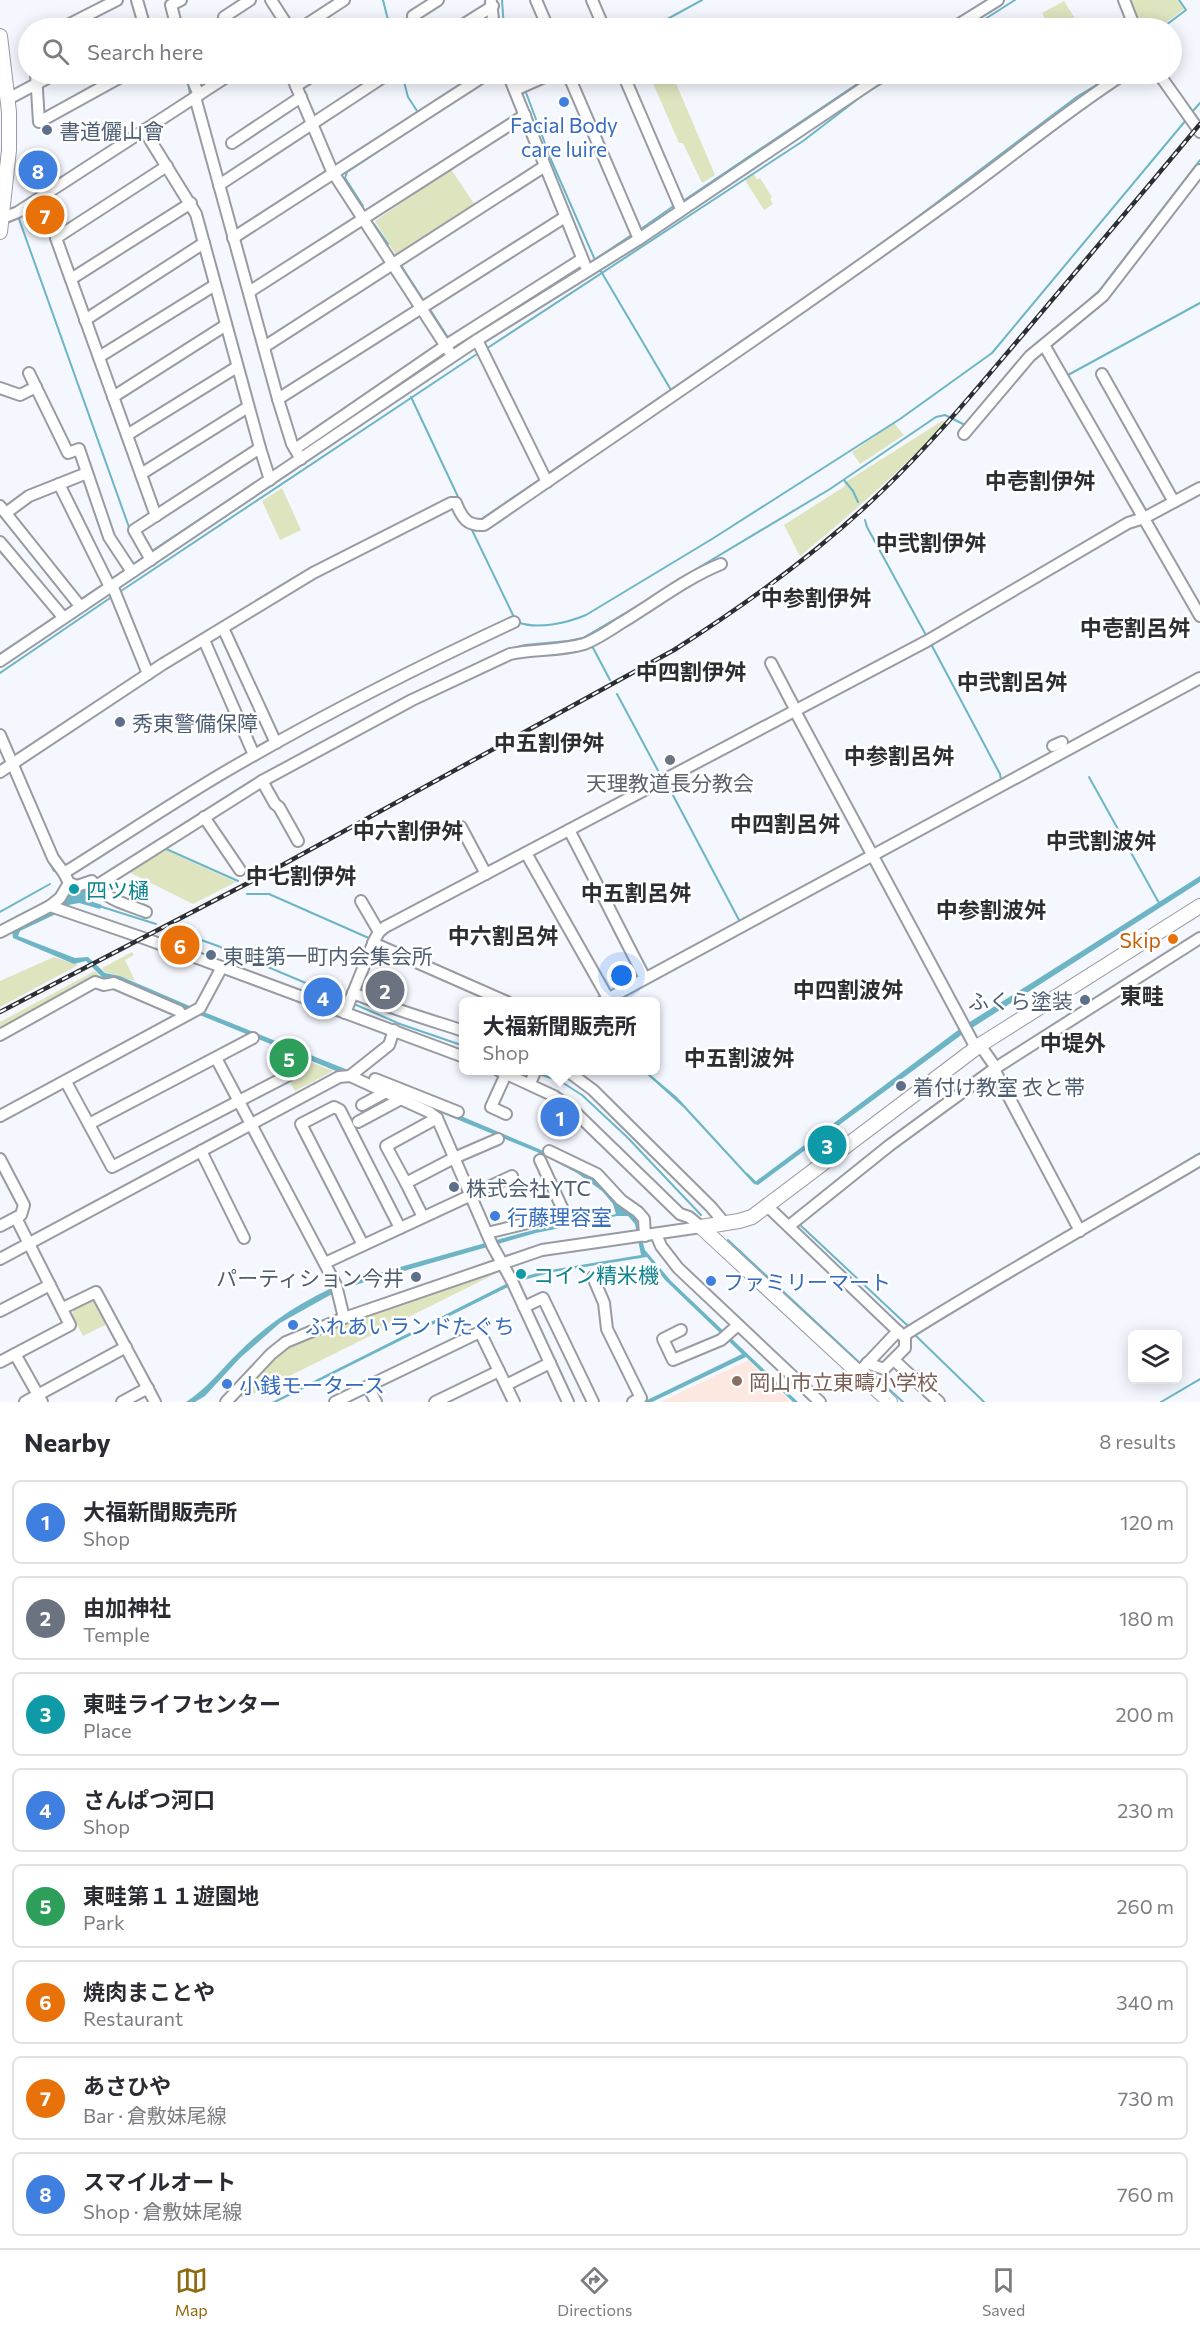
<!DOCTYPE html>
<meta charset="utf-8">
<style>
body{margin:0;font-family:Commissioner,"Noto Sans JP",sans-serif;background:#f7f7f7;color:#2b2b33}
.controls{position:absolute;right:18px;bottom:18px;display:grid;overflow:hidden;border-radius:9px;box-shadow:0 3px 15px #0003}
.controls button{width:54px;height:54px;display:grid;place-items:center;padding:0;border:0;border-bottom:2px solid #e1e1e2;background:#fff;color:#2b2b33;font:30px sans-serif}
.you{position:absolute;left:622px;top:976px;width:21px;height:21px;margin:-15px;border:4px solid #fff;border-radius:50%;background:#1a73e8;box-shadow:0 0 0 9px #1a73e833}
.badge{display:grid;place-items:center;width:39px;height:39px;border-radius:50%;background:#8e6b0f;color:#fff;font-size:20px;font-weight:700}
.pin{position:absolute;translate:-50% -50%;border:3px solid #fff;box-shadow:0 2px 6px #0006}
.popup{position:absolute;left:459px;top:997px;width:201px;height:78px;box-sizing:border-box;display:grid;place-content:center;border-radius:9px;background:#fff;filter:drop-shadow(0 2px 4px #0005);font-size:20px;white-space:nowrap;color:#7c7c81}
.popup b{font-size:22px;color:#2b2b33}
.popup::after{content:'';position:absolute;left:50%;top:100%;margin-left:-12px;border:12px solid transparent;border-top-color:#fff}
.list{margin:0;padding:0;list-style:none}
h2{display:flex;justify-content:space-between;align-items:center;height:78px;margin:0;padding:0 24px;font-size:26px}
h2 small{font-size:20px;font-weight:400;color:#7c7c81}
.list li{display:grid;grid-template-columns:39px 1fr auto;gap:18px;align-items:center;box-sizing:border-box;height:84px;margin:0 12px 12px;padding:0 12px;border:2px solid #e1e1e2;border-radius:9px}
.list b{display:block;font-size:22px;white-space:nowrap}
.list p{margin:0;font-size:20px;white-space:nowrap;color:#7c7c81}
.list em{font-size:20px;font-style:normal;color:#7c7c81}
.icon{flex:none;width:33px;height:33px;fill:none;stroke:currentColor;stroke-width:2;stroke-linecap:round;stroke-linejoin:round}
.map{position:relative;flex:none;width:1200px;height:1402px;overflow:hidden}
.search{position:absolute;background:#fff;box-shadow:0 3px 15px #0003;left:18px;right:18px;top:18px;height:66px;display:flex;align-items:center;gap:15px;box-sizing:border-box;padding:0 21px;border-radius:33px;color:#7c7c81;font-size:22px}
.sheet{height:846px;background:#fff}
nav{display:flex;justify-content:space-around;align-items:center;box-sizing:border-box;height:84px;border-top:2px solid #e1e1e2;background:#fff;font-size:16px;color:#7c7c81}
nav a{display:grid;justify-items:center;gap:3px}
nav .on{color:#8e6b0f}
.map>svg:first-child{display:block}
.education{fill:#fce8e1}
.green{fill:#dde4be}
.water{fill:#6db5c5}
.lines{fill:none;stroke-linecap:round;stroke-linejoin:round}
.stream{stroke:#6db5c5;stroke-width:2}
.street-casing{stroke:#989ba2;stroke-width:14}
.secondary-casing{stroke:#989ba2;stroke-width:16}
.street{stroke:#fff;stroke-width:10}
.secondary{stroke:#fff;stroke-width:14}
.rail-casing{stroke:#2c2e31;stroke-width:4.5}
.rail{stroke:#fff;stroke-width:2;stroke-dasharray:7;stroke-linecap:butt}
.shop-dot{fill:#3f7fe0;stroke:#fff;stroke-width:2}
.service-dot{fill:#5c6f8a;stroke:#fff;stroke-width:2}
.worship-dot{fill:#6b7280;stroke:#fff;stroke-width:2}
.culture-dot{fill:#0f9aa8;stroke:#fff;stroke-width:2}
.food-dot{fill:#e8710a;stroke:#fff;stroke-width:2}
.education-dot{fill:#8d6e63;stroke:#fff;stroke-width:2}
.labels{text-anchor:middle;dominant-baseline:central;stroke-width:5;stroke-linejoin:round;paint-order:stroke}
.shop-label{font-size:21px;fill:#366cbe;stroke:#fff;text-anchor:start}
.service-label{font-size:21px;fill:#4e5e75;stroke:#fff;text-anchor:start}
.worship-label{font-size:21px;fill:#5b616d;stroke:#fff}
.culture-label{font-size:21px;fill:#0d838f;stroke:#fff;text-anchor:start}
.food-label{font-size:21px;fill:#c56008;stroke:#fff;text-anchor:end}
.education-label{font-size:21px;fill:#785e54;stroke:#fff;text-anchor:start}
.neighbourhood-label{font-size:22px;font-weight:bold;fill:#2c2e33;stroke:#fff}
</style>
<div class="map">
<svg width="1200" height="1402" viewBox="0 0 1200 1402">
<rect width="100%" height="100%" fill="#f4f7fe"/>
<polygon class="education" points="749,1360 791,1402 661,1402 702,1382"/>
<g class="green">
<polygon points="1129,0 1177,0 1184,9 1159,28 1141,28"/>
<polygon points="1064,1 1081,28 1046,28 1049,26 1042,13"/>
<polygon points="649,74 672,74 715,175 702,183 683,143 679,143"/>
<polygon points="451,169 475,205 396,255 375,221"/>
<polygon points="754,174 757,180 760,178 772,197 770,199 773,204 764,210 745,180"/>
<path d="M942 421 946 422C901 471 851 514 800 556L784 525 845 486 844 483Z"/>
<polygon points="894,423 904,435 860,464 852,452"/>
<polygon points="282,488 301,530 280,540 262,501"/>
<polygon points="161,848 236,882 193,904 125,870"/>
<polygon points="132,952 134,955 125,960 135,981 105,972 102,968"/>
<polygon points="54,957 78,965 0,1007 0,981"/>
<polygon points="95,971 103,979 113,981 0,1031 0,1022"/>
<polygon points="270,1045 333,1071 295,1091"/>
<polygon points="493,1268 497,1273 247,1397 239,1397 282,1348"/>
<polygon points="90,1300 97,1301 100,1307 98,1309 109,1323 83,1336 72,1315 74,1308"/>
</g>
<g class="water">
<polygon points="1200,876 1200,882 964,1033 758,1185 754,1184 684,1108 643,1071 646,1071 677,1097 755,1182 965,1025"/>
<path d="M87 886 90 889 86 896 93 902 102 905 100 909 79 903 63 906 54 915 20 931 18 936 75 958 88 957 105 973 120 976 199 1010 435 1105 539 1149 590 1175 603 1185 626 1211 636 1219 645 1250 671 1281 798 1402H793L746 1357 652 1402H643L742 1354 665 1280 647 1257 553 1272 520 1281 277 1402H272L516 1279 544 1271 641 1255 635 1224 628 1216H617L536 1233 341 1289 280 1323 240 1358 205 1396 195 1402H186C206 1389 219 1372 236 1355 269 1321 312 1294 356 1278L357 1279C416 1263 475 1245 534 1230 561 1223 589 1222 616 1214L613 1204 602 1191 577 1173 537 1152 346 1074 0 1256V1253L333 1075 336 1071 190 1011 0 1113V1109L182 1010 116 981 103 978 86 961 74 964 13 938 12 930 70 889 74 891Z"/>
</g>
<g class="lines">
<g class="stream">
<polyline points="383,0 390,28"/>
<polyline points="502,0 504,28"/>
<polyline points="957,19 987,0"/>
<polyline points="291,28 334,0"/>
<polyline points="651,28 702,0"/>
<polyline points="943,28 952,23"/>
<polyline points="971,28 1015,0"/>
<polyline points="1162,28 1186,10 1179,0"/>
<polyline points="402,74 408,97 419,114"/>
<polyline points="519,74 522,82"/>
<polyline points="552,79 563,74"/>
<polyline points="188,82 190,94"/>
<polyline points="201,87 221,74"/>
<polyline points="525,90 552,162 595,260"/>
<polyline points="1193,111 1200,103"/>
<polyline points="135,130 193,92"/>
<polyline points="683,201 872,74"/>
<polyline points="363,206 345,178 347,172 424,121"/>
<polyline points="19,219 130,530"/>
<polyline points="374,224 388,244"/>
<polyline points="638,231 675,205"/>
<polyline points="890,238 1078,96 1115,74"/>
<polyline points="588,264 633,234"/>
<polyline points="402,267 422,298"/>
<polyline points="599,268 671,390"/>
<polyline points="1088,301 1099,291 1200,160"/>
<polyline points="431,311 447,336"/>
<polyline points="453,349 583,267"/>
<polyline points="486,349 803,141 863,95 897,74"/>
<polyline points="1053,351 1147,512"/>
<polyline points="725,353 826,283"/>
<polyline points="1068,375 1200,303"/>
<polyline points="411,397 460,501"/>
<polyline points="354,416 446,354"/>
<polyline points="546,475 713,362"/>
<polyline points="844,480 853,491 858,502"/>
<polyline points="1151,519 1176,564"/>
<polyline points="480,520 542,478"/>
<polyline points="865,520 867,527 927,637"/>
<polyline points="471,528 514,617"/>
<polyline points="149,553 265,476"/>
<polyline points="133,565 145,556"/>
<polyline points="110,580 125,570"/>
<polyline points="678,580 830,489 936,417 945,415 965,425 1019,362"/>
<polyline points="118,593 480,352"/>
<polyline points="80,600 105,583"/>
<polyline points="63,612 73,605"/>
<path d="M517 622C537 630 567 623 586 615L712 539 900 419 992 353 1186 120"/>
<polyline points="591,644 610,680"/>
<polyline points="931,644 1000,774 1001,780"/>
<polyline points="0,654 58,615"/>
<polyline points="485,660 506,650 525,645 568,641 583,638 656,595"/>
<polyline points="0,673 113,596"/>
<polyline points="617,694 662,778"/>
<polyline points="261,776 396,703"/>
<polyline points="1089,777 1159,903"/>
<polyline points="666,782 739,920"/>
<polyline points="17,788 45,852"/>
<polyline points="164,848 238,881"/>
<polyline points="48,860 54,871"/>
<polyline points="109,872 253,780"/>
<polyline points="247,894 269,894 371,939"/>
<polyline points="99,906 156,924"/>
<polyline points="0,912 50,884"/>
<polyline points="176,931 218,946 346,1000"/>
<polyline points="685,951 867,852"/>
<polyline points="592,1002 601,997"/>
<polyline points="354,1004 400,1024 464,1046"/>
<polyline points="539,1074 560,1081 582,1095 627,1137 701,1215"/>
<polyline points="747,1174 756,1183"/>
<polyline points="1132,1194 1200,1153"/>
<polyline points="798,1223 908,1326"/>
<polyline points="728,1240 862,1365"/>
<polyline points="908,1326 926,1316"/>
<polyline points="913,1333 984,1402"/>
<polyline points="867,1369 903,1402"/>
<polyline points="1161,1402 1200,1379"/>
</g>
<defs>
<g id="street">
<polyline points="137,0 145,28"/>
<polyline points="271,0 289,28"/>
<polyline points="536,0 548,28"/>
<polyline points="592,0 604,28"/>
<polyline points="1124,0 1135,28"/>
<polyline points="491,2 494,28"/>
<polyline points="224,17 250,0"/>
<polyline points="62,28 117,0"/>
<polyline points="177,28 171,5 181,0"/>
<polyline points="301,28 344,0"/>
<polyline points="415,28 413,16 438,0"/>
<polyline points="458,28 493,6"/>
<polyline points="953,28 998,0"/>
<polyline points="36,74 39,122 126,74"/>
<polyline points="190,74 199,95"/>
<polyline points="291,74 332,171 449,351"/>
<polyline points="508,74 585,265"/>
<polyline points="568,74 639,239"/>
<polyline points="623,74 681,209"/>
<polyline points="1159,74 1200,132"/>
<polyline points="296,86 315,74"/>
<polyline points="515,90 551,74"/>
<polyline points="195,97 278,399 292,444 301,459"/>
<polyline points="8,99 55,74"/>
<polyline points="144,130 196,214 260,448 270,480"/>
<polyline points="232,143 301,97"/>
<polyline points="219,185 388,74"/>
<polyline points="1,219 18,212 231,74"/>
<polyline points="233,238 487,74"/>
<polyline points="71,279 191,203"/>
<polyline points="249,292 525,115"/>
<polyline points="85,320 204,243"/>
<polyline points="477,340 547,482"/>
<polyline points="1044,345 1200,616"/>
<polyline points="264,347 545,166"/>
<polyline points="99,357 215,285"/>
<polyline points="29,373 68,453 79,449 109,537 132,572"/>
<polyline points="1102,374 1174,502"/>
<polyline points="0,388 20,395 36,387"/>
<polyline points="113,397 226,325"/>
<polyline points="278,399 565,217"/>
<polyline points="964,434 1030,356 1103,296 1200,170"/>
<polyline points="127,435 237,367"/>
<polyline points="295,449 445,346 582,259"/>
<polyline points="141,474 248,407"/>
<polyline points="59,484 110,587"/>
<polyline points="0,506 80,606"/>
<polyline points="6,513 29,496 87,473"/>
<polyline points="156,516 56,238 167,166"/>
<polyline points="0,542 63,617"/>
<polyline points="151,560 134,530 260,448"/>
<polyline points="112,585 148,674"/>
<polyline points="223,628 276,743"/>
<polyline points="204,640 254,755"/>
<polyline points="0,661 477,340 639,239 884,74"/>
<polyline points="771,663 793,705"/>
<polyline points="795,711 976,1048"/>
<polyline points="0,735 53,858 64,873 69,883 60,898 50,906 149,940 464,1057"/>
<polyline points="1053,746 1062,742"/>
<path d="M0 772 163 664 313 573 451 503H456C462 518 467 526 484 525 641 417 799 311 953 199 1010 158 1065 112 1124 74"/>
<polyline points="262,781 275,804 279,807 298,841"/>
<polyline points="204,817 240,870"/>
<polyline points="461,827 486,874"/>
<path d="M569 830C595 879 619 929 645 978"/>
<polyline points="526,853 608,998"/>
<path d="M64 873C117 840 169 805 223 773 317 718 415 668 514 622"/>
<path d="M69 883 77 886 92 881 96 886 262 781 412 700 510 654C534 649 560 651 584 644 597 639 609 631 621 623 653 604 686 578 721 564"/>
<path d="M96 886C111 902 127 904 146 912"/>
<polyline points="361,901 379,932"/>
<polyline points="0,932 50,906"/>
<polyline points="373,943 507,1002"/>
<path d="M353 993C389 1008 427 1019 464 1031"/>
<polyline points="602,1002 1200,678"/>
<polyline points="345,1013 374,941 379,932 385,927 927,641 1128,523 1144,518 1200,488"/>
<polyline points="0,1035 95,982 104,985 114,983 179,1011 183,1016"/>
<polyline points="980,1045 996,1068"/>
<polyline points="216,1058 336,1285 344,1318"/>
<polyline points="994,1069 1080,1231"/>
<polyline points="498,1070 554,1096 572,1109 680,1214 689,1217 701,1227"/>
<polyline points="566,1070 593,1090 711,1207 721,1219 722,1224"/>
<polyline points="506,1074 491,1107 506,1114"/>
<polyline points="350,1076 389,1045 394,1030"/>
<polyline points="375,1079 458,1112"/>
<polyline points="66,1082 112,1167 289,1075"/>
<polyline points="530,1083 536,1070"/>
<polyline points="362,1105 386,1092"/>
<polyline points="0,1116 200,1008 222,967"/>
<polyline points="437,1118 386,1146 406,1183 454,1158 498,1139"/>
<polyline points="358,1122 401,1099"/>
<polyline points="89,1124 253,1038"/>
<polyline points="201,1151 244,1238"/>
<polyline points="549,1151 597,1174 621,1200 638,1212 644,1219 645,1236"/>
<polyline points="0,1159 24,1205 21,1215 0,1226"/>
<polyline points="406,1183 423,1217"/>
<polyline points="766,1205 905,1338 905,1348 884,1369 867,1363"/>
<polyline points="789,1226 890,1145 994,1069 1200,938"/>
<polyline points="487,1233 565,1214 540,1160"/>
<polyline points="656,1234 661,1246 678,1268 820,1402"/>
<polyline points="363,1245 301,1124 334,1107 340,1110 400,1228"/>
<polyline points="0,1259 339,1077 350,1076 429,1112 437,1118 492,1245 512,1281 568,1402"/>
<polyline points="325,1263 512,1176"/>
<polyline points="593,1277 604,1303 607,1329 641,1398 633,1402"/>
<polyline points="524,1307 543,1298 593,1402"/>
<polyline points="63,1308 96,1292 155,1402"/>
<polyline points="0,1311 50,1285"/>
<polyline points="681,1330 663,1339 673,1360 721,1340 738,1325"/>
<path d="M903 1336C1000 1275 1101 1219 1200 1160"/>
<polyline points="15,1354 42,1402"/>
<polyline points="894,1360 939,1402"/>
<polyline points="0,1362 70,1325 16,1218"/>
<polyline points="863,1368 898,1331"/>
<polyline points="506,1385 550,1363"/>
<polyline points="368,1386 376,1402"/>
<polyline points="25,1402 126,1347"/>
<polyline points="122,1402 148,1388"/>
<polyline points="226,1402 271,1354 286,1342 344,1318 542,1250 701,1227"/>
<polyline points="335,1402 480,1332 514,1402"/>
<polyline points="435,1402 499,1371"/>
</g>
<g id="secondary">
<polyline points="0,36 9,112 9,150 0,232"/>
<polyline points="701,1227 739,1221 752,1217 980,1045 1200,906"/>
<polyline points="701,1227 890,1402"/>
</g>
</defs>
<use href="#street" class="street-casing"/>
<use href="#secondary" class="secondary-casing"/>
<use href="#street" class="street"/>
<use href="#secondary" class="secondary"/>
<defs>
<path id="rail" d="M0 1012 275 869 674 650C748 603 819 552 882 491 934 441 979 386 1025 332 1083 263 1142 194 1200 124"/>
</defs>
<use href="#rail" class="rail-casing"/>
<use href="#rail" class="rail"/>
</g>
<g class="shop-dot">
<circle cx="564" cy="102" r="6"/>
<circle cx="495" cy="1216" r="6"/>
<circle cx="711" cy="1281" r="6"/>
<circle cx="293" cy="1325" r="6"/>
<circle cx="227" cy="1384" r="6"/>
</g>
<g class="service-dot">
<circle cx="47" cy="130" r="6"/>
<circle cx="120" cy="722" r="6"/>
<circle cx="211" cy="955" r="6"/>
<circle cx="1085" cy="1000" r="6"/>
<circle cx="901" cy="1086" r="6"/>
<circle cx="454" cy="1187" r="6"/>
<circle cx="416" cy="1277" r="6"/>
</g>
<circle class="worship-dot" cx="670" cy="760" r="6"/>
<g class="culture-dot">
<circle cx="74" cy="889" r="6"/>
<circle cx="521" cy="1274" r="6"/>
</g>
<circle class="food-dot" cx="1173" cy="939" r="6"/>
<circle class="education-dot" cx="737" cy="1381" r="6"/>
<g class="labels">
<g class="shop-label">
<text x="564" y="124" text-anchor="middle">Facial Body<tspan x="564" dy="24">care luire</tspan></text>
<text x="507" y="1216">行藤理容室</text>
<text x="723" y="1281">ファミリーマート</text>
<text x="305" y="1325">ふれあいランドたぐち</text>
<text x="239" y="1384">小銭モータース</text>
</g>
<g class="service-label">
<text x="59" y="130">書道儷山會</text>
<text x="132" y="722">秀東警備保障</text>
<text x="223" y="955">東畦第一町内会集会所</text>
<text x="1073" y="1000" text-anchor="end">ふくら塗装</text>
<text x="913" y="1086">着付け教室 衣と帯</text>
<text x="466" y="1187">株式会社YTC</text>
<text x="404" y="1277" text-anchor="end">パーティション今井</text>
</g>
<g class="worship-label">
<text x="670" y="782">天理教道長分教会</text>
</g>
<g class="culture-label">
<text x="86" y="889">四ツ樋</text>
<text x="533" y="1274">コイン精米機</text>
</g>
<g class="food-label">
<text x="1161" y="939">Skip</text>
</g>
<g class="education-label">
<text x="749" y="1381">岡山市立東疇小学校</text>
</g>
<g class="neighbourhood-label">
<text x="1040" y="480">中壱割伊舛</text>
<text x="931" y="542">中弐割伊舛</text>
<text x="816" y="597">中参割伊舛</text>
<text x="1135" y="627">中壱割呂舛</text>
<text x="691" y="671">中四割伊舛</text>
<text x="1012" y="681">中弐割呂舛</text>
<text x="549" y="742">中五割伊舛</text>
<text x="899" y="755">中参割呂舛</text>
<text x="785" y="823">中四割呂舛</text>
<text x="408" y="830">中六割伊舛</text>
<text x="1101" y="840">中弐割波舛</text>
<text x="301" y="875">中七割伊舛</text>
<text x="636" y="892">中五割呂舛</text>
<text x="991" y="909">中参割波舛</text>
<text x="503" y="935">中六割呂舛</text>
<text x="848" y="989">中四割波舛</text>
<text x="1142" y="995">東畦</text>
<text x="1073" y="1042">中堤外</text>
<text x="739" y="1057">中五割波舛</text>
</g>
</g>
</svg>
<div class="controls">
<button><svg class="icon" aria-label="layers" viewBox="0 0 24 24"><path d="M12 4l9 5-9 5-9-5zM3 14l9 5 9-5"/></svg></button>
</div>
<div class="you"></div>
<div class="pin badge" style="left:560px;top:1117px;background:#3f7fe0">1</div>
<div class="popup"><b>大福新聞販売所</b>Shop</div>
<div class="pin badge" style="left:385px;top:990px;background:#6b7280">2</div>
<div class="pin badge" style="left:827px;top:1145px;background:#0f9aa8">3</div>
<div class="pin badge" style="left:323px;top:997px;background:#3f7fe0">4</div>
<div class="pin badge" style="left:289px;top:1058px;background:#2e9e5b">5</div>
<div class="pin badge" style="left:180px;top:945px;background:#e8710a">6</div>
<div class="pin badge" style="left:45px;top:215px;background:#e8710a">7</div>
<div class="pin badge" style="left:38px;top:170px;background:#3f7fe0">8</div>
<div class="search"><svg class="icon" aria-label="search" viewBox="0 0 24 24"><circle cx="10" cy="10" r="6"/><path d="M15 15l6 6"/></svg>Search here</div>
</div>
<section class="sheet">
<h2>Nearby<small>8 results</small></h2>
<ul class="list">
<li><span class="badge" style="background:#3f7fe0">1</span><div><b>大福新聞販売所</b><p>Shop</p></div><em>120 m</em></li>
<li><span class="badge" style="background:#6b7280">2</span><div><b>由加神社</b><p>Temple</p></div><em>180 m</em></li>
<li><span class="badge" style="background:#0f9aa8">3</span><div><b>東畦ライフセンター</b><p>Place</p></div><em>200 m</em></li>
<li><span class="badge" style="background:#3f7fe0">4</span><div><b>さんぱつ河口</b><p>Shop</p></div><em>230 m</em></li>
<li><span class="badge" style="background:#2e9e5b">5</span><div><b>東畦第１１遊園地</b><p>Park</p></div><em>260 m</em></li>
<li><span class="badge" style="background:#e8710a">6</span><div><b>焼肉まことや</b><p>Restaurant</p></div><em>340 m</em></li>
<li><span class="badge" style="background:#e8710a">7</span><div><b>あさひや</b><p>Bar · 倉敷妹尾線</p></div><em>730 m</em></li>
<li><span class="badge" style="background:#3f7fe0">8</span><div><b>スマイルオート</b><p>Shop · 倉敷妹尾線</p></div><em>760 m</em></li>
</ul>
</section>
<nav>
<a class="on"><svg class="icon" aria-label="map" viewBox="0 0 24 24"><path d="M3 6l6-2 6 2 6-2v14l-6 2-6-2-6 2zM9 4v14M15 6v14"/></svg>Map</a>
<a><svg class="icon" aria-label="directions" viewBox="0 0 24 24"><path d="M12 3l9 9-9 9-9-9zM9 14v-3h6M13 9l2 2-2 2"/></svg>Directions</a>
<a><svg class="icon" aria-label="saved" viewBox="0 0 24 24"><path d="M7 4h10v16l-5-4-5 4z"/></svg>Saved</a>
</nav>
